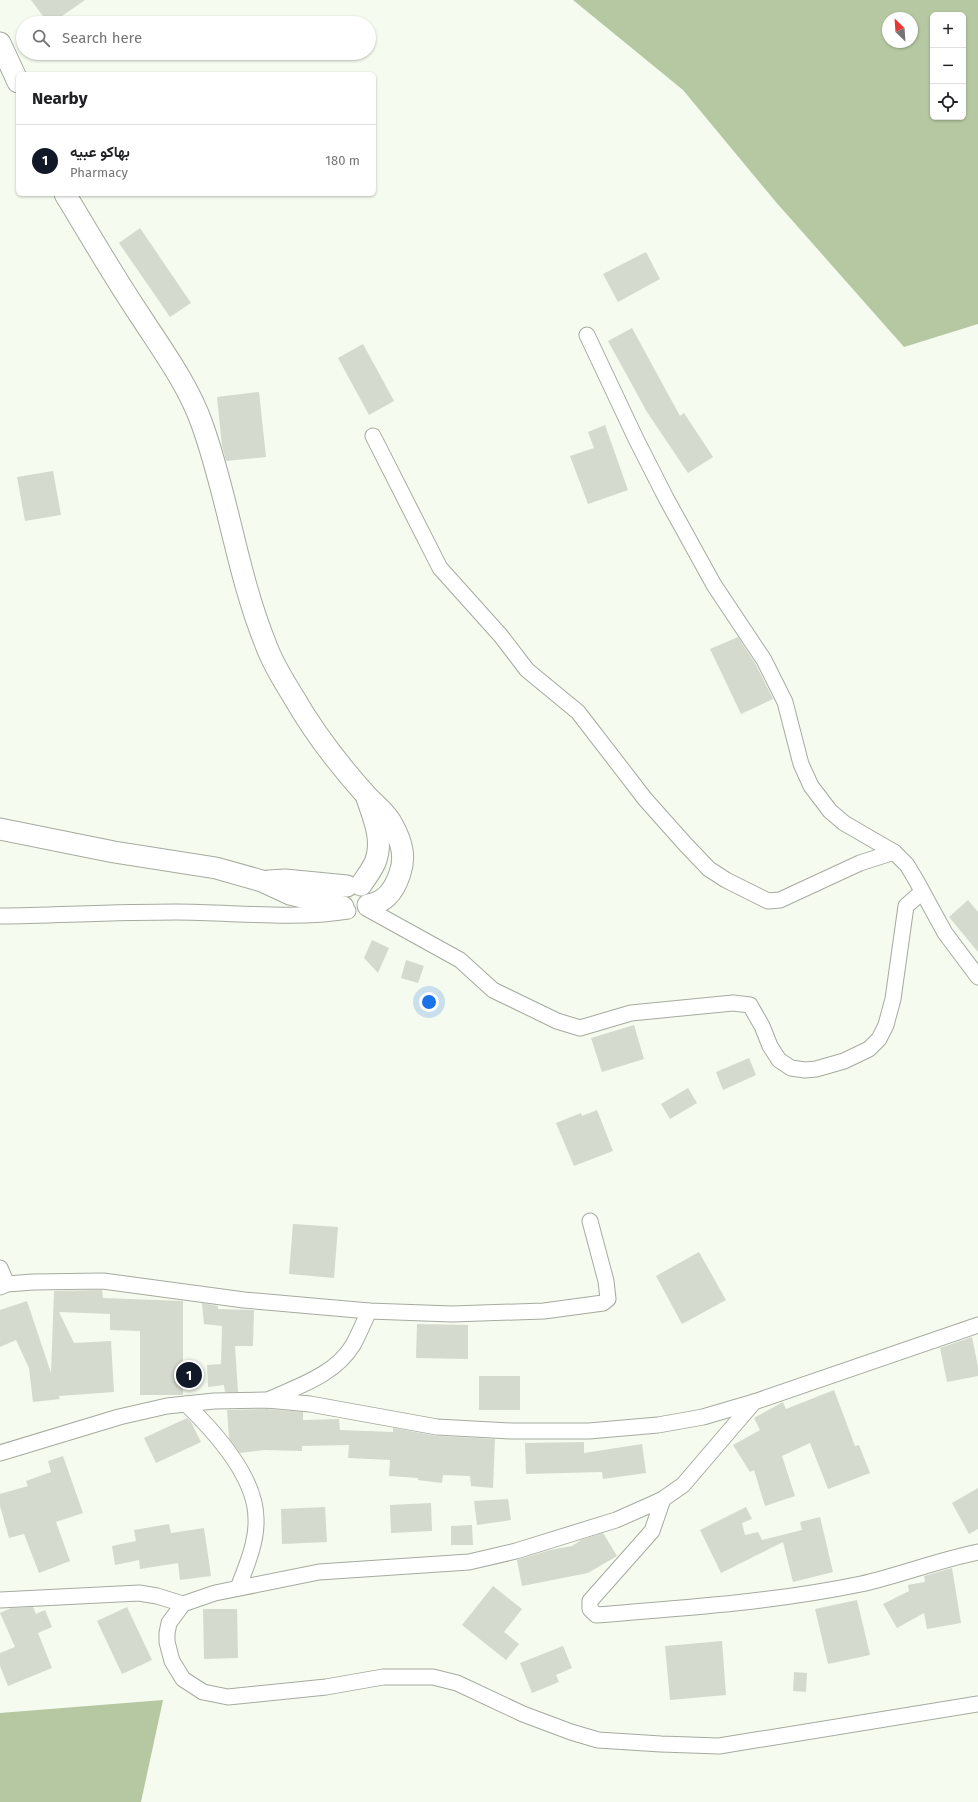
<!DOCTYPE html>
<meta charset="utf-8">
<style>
body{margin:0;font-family:"Fira Sans",Vazirmatn,sans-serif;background:#f2f2f2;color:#202124}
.controls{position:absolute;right:12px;top:12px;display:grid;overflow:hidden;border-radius:6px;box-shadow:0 1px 3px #0004}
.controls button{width:36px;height:36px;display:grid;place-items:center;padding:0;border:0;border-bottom:1px solid #e0e0e0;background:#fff;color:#202124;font:20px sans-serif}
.compass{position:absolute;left:882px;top:12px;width:36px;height:36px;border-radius:50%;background:#fff;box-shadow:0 1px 3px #0004;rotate:335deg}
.you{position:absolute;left:429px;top:1002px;width:14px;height:14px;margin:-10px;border:3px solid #fff;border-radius:50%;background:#1a73e8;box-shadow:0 0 0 6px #1a73e833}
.badge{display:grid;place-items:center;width:26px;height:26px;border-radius:50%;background:#111827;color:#fff;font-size:13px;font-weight:700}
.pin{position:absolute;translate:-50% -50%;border:2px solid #fff;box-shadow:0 1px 4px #0006}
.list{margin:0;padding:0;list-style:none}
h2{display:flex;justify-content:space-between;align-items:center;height:52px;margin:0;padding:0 16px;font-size:17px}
h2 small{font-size:13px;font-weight:400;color:#757577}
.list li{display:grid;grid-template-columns:26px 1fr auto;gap:12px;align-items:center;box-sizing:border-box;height:72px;padding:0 16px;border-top:1px solid #e0e0e0}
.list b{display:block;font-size:15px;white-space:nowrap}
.list p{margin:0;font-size:13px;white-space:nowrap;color:#757577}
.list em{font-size:13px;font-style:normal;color:#757577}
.icon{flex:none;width:22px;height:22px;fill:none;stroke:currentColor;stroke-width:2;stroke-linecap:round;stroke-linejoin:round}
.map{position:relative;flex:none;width:978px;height:1802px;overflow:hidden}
.search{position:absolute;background:#fff;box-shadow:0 1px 3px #0004;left:16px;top:16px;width:360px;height:44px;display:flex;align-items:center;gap:10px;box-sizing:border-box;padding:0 14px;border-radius:22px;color:#757577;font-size:15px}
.panel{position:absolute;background:#fff;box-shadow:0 1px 3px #0004;left:16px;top:72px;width:360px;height:124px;border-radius:6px}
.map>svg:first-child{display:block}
.forest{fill:#b5c8a1;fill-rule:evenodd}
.building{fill:#d4dace}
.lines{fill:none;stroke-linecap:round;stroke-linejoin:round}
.street-casing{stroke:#a5ab9f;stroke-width:17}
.secondary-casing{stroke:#a5ab9f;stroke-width:23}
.street{stroke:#fff;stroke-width:15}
.secondary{stroke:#fff;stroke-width:21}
</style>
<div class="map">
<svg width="978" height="1802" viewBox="0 0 978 1802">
<rect width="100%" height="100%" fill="#f5fbee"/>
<g class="forest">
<path d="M573 0H978V324L904 347 775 201 683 90ZM933 15H963V117H933ZM888 18H912V42H888Z"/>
<polygon points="163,1700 141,1802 0,1802 0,1713"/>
</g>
<g class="building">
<polygon points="31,0 85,0 52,23 48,23"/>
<polygon points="140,228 191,303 170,317 119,243"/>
<polygon points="646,252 660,279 618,302 603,274"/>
<polygon points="632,328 680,416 684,413 713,457 688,473 647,412 608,341"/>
<polygon points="363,344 394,401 369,415 338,358"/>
<polygon points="259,392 266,457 226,461 222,446 217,397"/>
<polygon points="605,425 628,490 588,504 570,456 594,448 588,432"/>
<polygon points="53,471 61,515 25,521 17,477"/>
<polygon points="738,637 756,665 773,699 741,714 710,649"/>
<polygon points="968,900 978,912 978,952 949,917"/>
<polygon points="372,940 389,948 378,973 364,958"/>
<polygon points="406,960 424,966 418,983 401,978"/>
<polygon points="634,1025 644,1059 602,1072 591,1038"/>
<polygon points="749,1058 756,1075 723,1090 716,1072"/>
<polygon points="688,1088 697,1103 670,1119 661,1104"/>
<polygon points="597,1110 613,1151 574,1166 556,1123 581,1113 582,1116"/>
<polygon points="293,1224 338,1227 334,1278 289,1274"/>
<polygon points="699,1252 726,1300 682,1324 656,1276"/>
<polygon points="102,1290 103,1298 183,1301 183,1395 140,1395 140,1331 110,1330 110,1314 59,1312 74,1343 111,1341 114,1392 59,1396 60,1399 33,1402 29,1368 16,1340 0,1347 0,1310 27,1301 51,1373 54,1291"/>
<polygon points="202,1303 218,1306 218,1309 254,1310 253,1346 235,1346 238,1392 225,1392 224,1385 208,1387 207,1365 221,1364 222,1326 204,1324"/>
<polygon points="417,1324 468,1325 468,1359 416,1358"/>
<polygon points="972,1337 978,1367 978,1376 947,1382 940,1348"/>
<rect x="479" y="1376" width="41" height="34"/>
<polygon points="834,1390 855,1446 859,1445 870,1473 828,1489 810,1443 782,1456 795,1496 765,1506 754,1470 750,1472 733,1445 760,1430 754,1418 783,1402 786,1409"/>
<polygon points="267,1409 303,1412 303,1420 339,1419 340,1430 393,1432 393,1428 437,1436 495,1439 493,1488 471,1486 470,1476 443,1475 442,1483 418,1480 418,1478 389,1476 390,1460 348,1458 349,1445 302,1446 302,1451 264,1450 240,1453 229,1438 227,1410"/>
<polygon points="187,1418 191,1422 201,1442 156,1463 144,1438"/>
<polygon points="584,1442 584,1453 642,1444 646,1473 603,1479 602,1472 526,1474 525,1443"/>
<polygon points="63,1456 83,1513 56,1522 70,1561 39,1573 24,1534 9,1538 0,1506 0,1494 28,1486 26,1481 51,1472 48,1461"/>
<polygon points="978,1488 978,1529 969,1534 952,1503"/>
<polygon points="508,1499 511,1520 477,1525 474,1501"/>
<polygon points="431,1503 432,1531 391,1533 390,1505"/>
<polygon points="325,1507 327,1542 282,1544 281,1509"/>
<polygon points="746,1507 752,1519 742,1523 745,1535 758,1532 762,1540 802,1530 800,1522 820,1517 833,1572 793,1582 783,1542 721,1573 700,1530"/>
<polygon points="169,1524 171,1533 204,1528 211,1576 180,1580 178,1563 140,1569 139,1560 115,1565 112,1546 136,1541 134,1530"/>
<polygon points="472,1525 473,1545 451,1545 451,1526"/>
<polygon points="603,1533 617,1556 588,1573 522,1586 517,1560 550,1550 572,1546 581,1540"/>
<polygon points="952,1568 961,1623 927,1629 924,1613 897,1628 883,1604 909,1591 908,1585 925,1582 924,1576"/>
<polygon points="493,1586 522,1609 504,1632 519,1644 506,1660 462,1625"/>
<polygon points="857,1600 870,1655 828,1664 815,1609"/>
<polygon points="33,1607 36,1614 45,1610 52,1627 38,1633 52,1668 8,1686 0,1666 0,1653 15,1647 0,1613 11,1608"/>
<polygon points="127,1607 152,1660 122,1674 97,1621"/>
<polygon points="203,1609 237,1609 238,1658 204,1659"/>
<polygon points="722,1641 726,1695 670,1700 665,1646"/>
<polygon points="563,1646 572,1668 556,1675 559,1682 532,1693 520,1663"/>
<polygon points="794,1672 807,1673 806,1692 793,1691"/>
</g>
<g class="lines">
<defs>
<g id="street">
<polyline points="587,335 636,439 666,498 714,585 764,660 785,702 801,764 811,786 830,811 844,823 894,852 907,865 916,880 945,933 978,977"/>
<polyline points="373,436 440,568 501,636 527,670 578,712 645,799 686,845 709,869 726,880 768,901 780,900 860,863 894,852"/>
<polyline points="366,908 460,960 493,990 557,1021 580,1028 631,1013 733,1003 750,1005 762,1026 770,1046 779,1060 791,1068 805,1070 816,1069 844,1061 869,1049 879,1039 886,1025 893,999 906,906 922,892"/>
<path d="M0 916C59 915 117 912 176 912 234 912 291 920 348 911"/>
<polyline points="0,1268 7,1284"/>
<polyline points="0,1287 7,1284 33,1282 103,1281 244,1300 369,1311 452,1314 544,1311 603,1303 608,1299 606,1281 590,1221"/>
<path d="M268 1400C298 1386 335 1375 353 1345 359 1334 364 1322 369 1311"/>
<polyline points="754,1402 683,1485 663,1499 650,1505 616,1520 516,1551 469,1562 319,1572 215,1593 183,1604 169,1623 167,1633 167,1642 172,1661 183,1679 203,1692 228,1697 326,1687 383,1677 433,1677 457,1683 523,1714 571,1732 598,1740 661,1744 719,1746 978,1704"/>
<path d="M186 1404C215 1432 256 1477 256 1519 257 1542 246 1567 238 1588"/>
<polyline points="0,1453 119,1417 167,1406 214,1401 267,1400 310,1404 437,1427 512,1431 589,1431 658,1425 703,1417 754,1402 978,1325"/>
<path d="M663 1499 652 1531 590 1601V1609L596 1615C685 1608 774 1602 861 1584 901 1575 938 1560 978 1552"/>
<polyline points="0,1600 139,1593 157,1596 183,1604"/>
</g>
<g id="secondary">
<polyline points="0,43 18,82"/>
<path d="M65 194C90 235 114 277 141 317 163 351 188 385 202 424 228 496 237 574 266 645 272 662 283 680 293 696 313 731 339 765 366 795 375 805 387 813 393 826 401 841 406 856 400 873 395 889 386 903 368 905"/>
<polyline points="0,829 114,852 216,868 262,881 290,894 343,907"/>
<polyline points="269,881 285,880 347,886"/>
<path d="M361 885C366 877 373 869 376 860 383 839 374 819 367 798"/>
</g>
</defs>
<use href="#street" class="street-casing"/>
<use href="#secondary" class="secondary-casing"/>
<use href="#street" class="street"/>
<use href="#secondary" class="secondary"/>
</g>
</svg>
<div class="controls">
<button>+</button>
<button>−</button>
<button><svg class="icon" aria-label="locate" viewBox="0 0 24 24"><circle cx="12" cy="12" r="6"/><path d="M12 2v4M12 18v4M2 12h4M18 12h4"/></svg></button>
</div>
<svg class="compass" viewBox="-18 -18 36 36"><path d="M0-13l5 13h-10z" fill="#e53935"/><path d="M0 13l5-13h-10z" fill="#757577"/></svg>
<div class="you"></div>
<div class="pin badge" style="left:189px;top:1375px">1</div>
<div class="search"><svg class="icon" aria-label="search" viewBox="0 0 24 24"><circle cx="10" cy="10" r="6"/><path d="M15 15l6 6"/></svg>Search here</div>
<section class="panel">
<h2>Nearby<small></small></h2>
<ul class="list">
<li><span class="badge">1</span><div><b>بهاكو عبيه</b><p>Pharmacy</p></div><em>180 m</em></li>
</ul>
</section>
</div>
